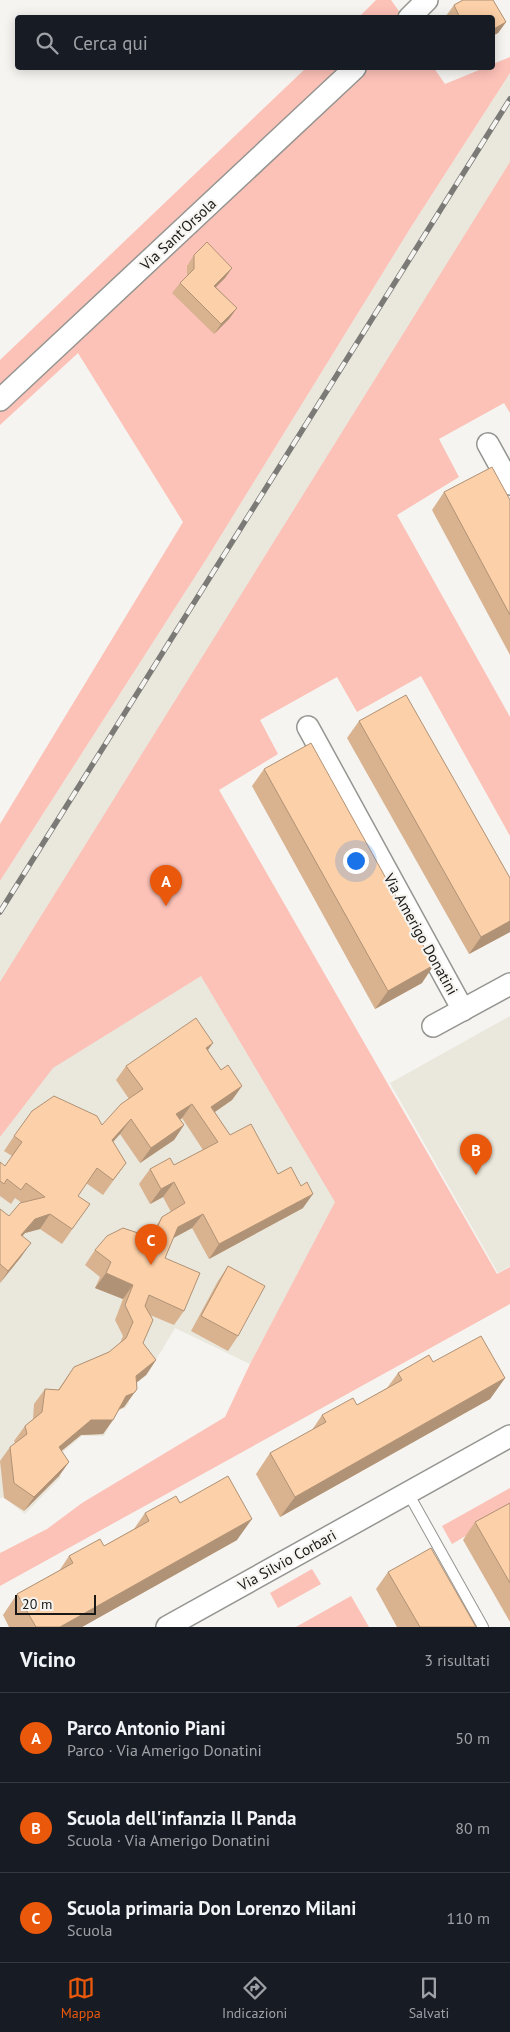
<!DOCTYPE html>
<html lang="it">
<meta charset="utf-8">
<style>
body{margin:0;font-family:"PT Sans",sans-serif;background:#242831;color:#f1f3f6}
.scale{position:absolute;left:15px;bottom:12px;width:81px;box-sizing:border-box;padding-left:5px;border:2px solid #191817;border-top:0;font-size:14px;line-height:18px;white-space:nowrap;color:#191817;-webkit-text-stroke:4px #f5f4f0;paint-order:stroke}
.you{position:absolute;left:355px;top:860px;width:18px;height:18px;margin:-12px;border:4px solid #fff;border-radius:50%;background:#1a73e8;box-shadow:0 0 0 8px #1a73e833}
.badge{display:grid;place-items:center;width:32px;height:32px;border-radius:50%;background:#ea580c;color:#fff;font-size:16px;font-weight:700}
.pin{position:absolute;translate:-50% -41px;filter:drop-shadow(0 1px 2px #0008)}
.pin::after{content:'';position:absolute;top:26px;width:18px;height:15px;background:inherit;clip-path:polygon(0 0,100% 0,50% 100%)}
.list{margin:0;padding:0;list-style:none}
h2{display:flex;justify-content:space-between;align-items:center;height:65px;margin:0;padding:0 20px;font-size:21px}
h2 small{font-size:16px;font-weight:400;color:#9ea1a6}
.list li{display:grid;grid-template-columns:32px 1fr auto;gap:15px;align-items:center;box-sizing:border-box;height:90px;padding:0 20px;border-top:1px solid #363941}
.list b{display:block;font-size:19px;white-space:nowrap}
.list p{margin:0;font-size:16px;white-space:nowrap;color:#9ea1a6}
.list em{font-size:16px;font-style:normal;color:#9ea1a6}
.icon{flex:none;width:28px;height:28px;fill:none;stroke:currentColor;stroke-width:2;stroke-linecap:round;stroke-linejoin:round}
.map{position:relative;flex:none;width:510px;height:1627px;overflow:hidden}
.search{position:absolute;background:#171b24;box-shadow:0 2px 12px #0003;left:15px;right:15px;top:15px;height:55px;display:flex;align-items:center;gap:12px;box-sizing:border-box;padding:0 18px;border-radius:5px;color:#9ea1a6;font-size:19px}
.sheet{height:335px;background:#171b24}
nav{display:flex;justify-content:space-around;align-items:center;box-sizing:border-box;height:70px;border-top:1px solid #363941;background:#171b24;font-size:14px;color:#9ea1a6}
nav a{display:grid;justify-items:center;gap:2px}
nav .on{color:#ea580c}
.map>svg:first-child{display:block}
.built{fill:#eae7dc}
.green{fill:#fcc1b7}
.lines{fill:none;stroke-linecap:round;stroke-linejoin:round}
.lane-casing{stroke:#959591;stroke-width:12}
.street-casing{stroke:#959591;stroke-width:24}
.lane{stroke:#fff;stroke-width:10}
.street{stroke:#fff;stroke-width:21}
.rail-casing{stroke:#7b7a77;stroke-width:5.5}
.rail{stroke:#f5f4f0;stroke-width:4;stroke-dasharray:11;stroke-linecap:butt}
.wall{fill:#d9b390}
.shaded-wall{fill:#b09276}
.building{fill:#fcd0a8;stroke:#b09276}
.labels{text-anchor:middle;dominant-baseline:central;stroke-width:4.5;stroke-linejoin:round;paint-order:stroke}
.street-label{font-size:15px;fill:#191817;stroke:#f5f4f0}
</style>
<div class="map">
<svg width="510" height="1627" viewBox="0 0 510 1627">
<rect width="100%" height="100%" fill="#f5f4f0"/>
<g class="built">
<polygon points="510,73 510,170 0,983 0,881 207,558 411,227"/>
<polygon points="201,975 336,1202 250,1364 175,1328 147,1375 128,1390 129,1403 125,1408 117,1411 104,1436 82,1436 51,1462 61,1477 25,1514 3,1497 0,1498 0,1137 52,1068"/>
<polygon points="510,1016 510,1266 498,1273 390,1083"/>
</g>
<g class="green">
<polygon points="376,0 391,0 403,17 358,18"/>
<polygon points="510,57 510,73 411,227 207,558 0,881 0,824 183,522 78,353 0,425 0,360 306,68 434,68 445,84 484,68 492,68 493,64"/>
<polygon points="510,162 510,413 504,403 439,439 459,477 397,515 510,717 510,836 421,676 357,712 337,677 260,720 278,754 219,790 497,1274 510,1267 510,1304 0,1586 0,1553 47,1529 82,1503 225,1417 250,1364 335,1202 201,976 53,1068 0,1137 0,982"/>
<polygon points="510,1488 510,1510 452,1544 442,1526"/>
<polygon points="312,1569 321,1584 278,1608 270,1593"/>
<polygon points="351,1596 369,1627 296,1627"/>
</g>
<g class="lines">
<defs>
<polyline id="lane" points="408,1493 483,1627"/>
<g id="street">
<polyline points="409,18 427,0"/>
<polyline points="0,400 355,68"/>
<polyline points="488,444 510,484"/>
<polyline points="308,727 463,1010"/>
<polyline points="433,1026 510,984"/>
<polyline points="167,1627 510,1436"/>
</g>
</defs>
<use href="#lane" class="lane-casing"/>
<use href="#street" class="street-casing"/>
<use href="#lane" class="lane"/>
<use href="#street" class="street"/>
<defs>
<polyline id="rail" points="0,912 510,99"/>
</defs>
<use href="#rail" class="rail-casing"/>
<use href="#rail" class="rail"/>
</g>
<g class="wall">
<polygon points="463,0 493,0 506,22 498,33 492,36 492,18 447,18 446,16 454,5"/>
<polygon points="194,255 232,268 225,278 216,287 237,308 229,319 214,334 172,293 180,283 187,276 187,266"/>
<polygon points="444,492 510,500 510,655 432,510"/>
<polygon points="359,721 510,878 510,932 469,954 347,738"/>
<polygon points="264,769 422,983 375,1009 252,786"/>
<polygon points="208,1050 221,1070 242,1086 232,1100 215,1112 230,1135 278,1174 303,1208 209,1259 192,1228 173,1238 165,1258 184,1311 174,1325 150,1315 143,1343 156,1360 146,1375 137,1382 137,1389 124,1407 119,1410 113,1420 103,1434 81,1435 61,1451 69,1462 59,1476 24,1511 4,1498 0,1461 10,1447 15,1443 14,1441 25,1426 33,1419 34,1404 45,1389 58,1390 74,1367 109,1352 120,1343 123,1336 115,1320 123,1299 95,1288 100,1277 85,1265 95,1250 146,1244 152,1232 162,1217 171,1212 163,1197 150,1204 139,1184 150,1169 174,1165 203,1150 182,1118 180,1120 184,1125 174,1140 140,1163 120,1134 113,1142 126,1163 103,1195 86,1183 78,1196 90,1204 62,1244 40,1229 25,1233 22,1236 21,1257 0,1283 0,1209 9,1216 22,1203 15,1198 11,1204 0,1196 0,1162 5,1166 12,1156 4,1151 14,1136 102,1125 129,1099 116,1080 126,1066"/>
<polygon points="228,1266 238,1336 228,1351 191,1331 218,1281"/>
<polygon points="433,1362 505,1378 490,1399 280,1517 256,1474 270,1453 312,1430 322,1415 357,1405 387,1388 398,1373"/>
<polygon points="180,1503 237,1540 82,1627 9,1627 3,1615 17,1594 59,1571 69,1556 104,1546 134,1529 145,1513"/>
<polygon points="510,1503 510,1622 463,1540 475,1522"/>
<polygon points="388,1572 476,1627 397,1627 376,1589"/>
</g>
<g class="shaded-wall">
<polygon points="506,22 498,33 492,36 492,30"/>
<polygon points="232,268 225,278 207,296 214,286"/>
<polygon points="237,308 229,319 214,334 221,324"/>
<polygon points="510,921 510,932 469,954 481,937"/>
<polygon points="434,965 422,983 375,1009 388,991"/>
<polygon points="213,1043 203,1057 206,1048"/>
<polygon points="242,1086 232,1100 203,1120 211,1107"/>
<polygon points="192,1104 182,1118 166,1129 176,1114"/>
<polygon points="131,1119 120,1134 102,1154 112,1140"/>
<polygon points="184,1125 174,1140 140,1163 151,1148"/>
<polygon points="174,1182 163,1197 150,1204 161,1189"/>
<polygon points="313,1194 303,1208 209,1259 219,1244"/>
<polygon points="50,1214 40,1229 25,1233 11,1249 21,1235 35,1219"/>
<polygon points="203,1214 192,1228 168,1241 178,1227"/>
<polygon points="31,1243 21,1257 0,1283 8,1271"/>
<polygon points="106,1273 133,1285 123,1299 95,1288"/>
<polygon points="156,1360 146,1375 126,1391 136,1376"/>
<polygon points="505,1378 490,1399 280,1517 295,1497"/>
<polygon points="137,1389 124,1407 115,1411 126,1396"/>
<polygon points="91,1420 113,1420 103,1434 81,1435 48,1462 59,1447"/>
<polygon points="69,1462 59,1476 24,1511 34,1497"/>
<polygon points="252,1519 237,1540 82,1627 60,1627"/>
</g>
<g class="building">
<polygon points="463,0 493,0 506,22 492,30 492,18 460,18 454,5"/>
<polygon points="207,242 232,268 214,286 237,308 221,324 180,283 194,269 194,255"/>
<polygon points="492,467 510,500 510,615 444,492"/>
<polygon points="406,695 510,878 510,921 481,937 359,721"/>
<polygon points="311,743 434,965 388,991 264,769"/>
<polygon points="196,1018 213,1043 206,1048 221,1070 228,1065 242,1086 211,1107 230,1135 251,1124 278,1174 291,1167 301,1186 307,1182 313,1194 219,1244 203,1214 178,1227 165,1258 200,1273 184,1311 149,1295 145,1306 153,1320 143,1343 156,1360 136,1376 137,1389 134,1393 126,1396 113,1420 91,1420 59,1447 69,1462 34,1497 14,1483 10,1447 27,1434 25,1426 42,1412 45,1389 59,1390 74,1367 109,1352 126,1338 133,1322 125,1305 133,1285 106,1273 111,1262 95,1250 107,1236 123,1228 141,1234 148,1247 162,1217 185,1203 174,1182 161,1189 150,1169 170,1158 174,1165 218,1142 192,1104 176,1114 184,1125 151,1148 131,1119 112,1140 126,1163 113,1180 97,1168 78,1196 90,1204 72,1229 50,1214 35,1219 21,1235 31,1243 8,1271 0,1264 0,1209 9,1216 20,1203 45,1197 26,1183 21,1190 7,1179 4,1184 0,1181 0,1162 5,1166 22,1142 14,1136 32,1111 54,1096 97,1116 102,1125 121,1104 143,1089 126,1066"/>
<polygon points="228,1266 265,1286 238,1336 201,1316"/>
<polygon points="481,1336 505,1378 295,1497 270,1453 326,1422 322,1415 353,1398 357,1405 402,1380 398,1373 429,1355 433,1362"/>
<polygon points="228,1476 252,1519 60,1627 36,1627 17,1594 73,1563 69,1556 100,1539 104,1546 149,1521 145,1513 176,1496 180,1503"/>
<polygon points="510,1503 510,1583 475,1522"/>
<polygon points="431,1548 476,1627 420,1627 388,1572"/>
</g>
<g class="labels">
<g class="street-label">
<text transform="translate(178 234) rotate(-43)">Via Sant'Orsola</text>
<text transform="translate(421 934) rotate(61)">Via Amerigo Donatini</text>
<text transform="translate(287 1560) rotate(-29)">Via Silvio Corbari</text>
</g>
</g>
</svg>
<div class="scale">20 m</div>
<div class="you"></div>
<div class="pin badge" style="left:166px;top:906px">A</div>
<div class="pin badge" style="left:476px;top:1175px">B</div>
<div class="pin badge" style="left:151px;top:1265px">C</div>
<div class="search"><svg class="icon" aria-label="search" viewBox="0 0 24 24"><circle cx="10" cy="10" r="6"/><path d="M15 15l6 6"/></svg>Cerca qui</div>
</div>
<section class="sheet">
<h2>Vicino<small>3 risultati</small></h2>
<ul class="list">
<li><span class="badge">A</span><div><b>Parco Antonio Piani</b><p>Parco · Via Amerigo Donatini</p></div><em>50 m</em></li>
<li><span class="badge">B</span><div><b>Scuola dell'infanzia Il Panda</b><p>Scuola · Via Amerigo Donatini</p></div><em>80 m</em></li>
<li><span class="badge">C</span><div><b>Scuola primaria Don Lorenzo Milani</b><p>Scuola</p></div><em>110 m</em></li>
</ul>
</section>
<nav>
<a class="on"><svg class="icon" aria-label="map" viewBox="0 0 24 24"><path d="M3 6l6-2 6 2 6-2v14l-6 2-6-2-6 2zM9 4v14M15 6v14"/></svg>Mappa</a>
<a><svg class="icon" aria-label="directions" viewBox="0 0 24 24"><path d="M12 3l9 9-9 9-9-9zM9 14v-3h6M13 9l2 2-2 2"/></svg>Indicazioni</a>
<a><svg class="icon" aria-label="saved" viewBox="0 0 24 24"><path d="M7 4h10v16l-5-4-5 4z"/></svg>Salvati</a>
</nav>
